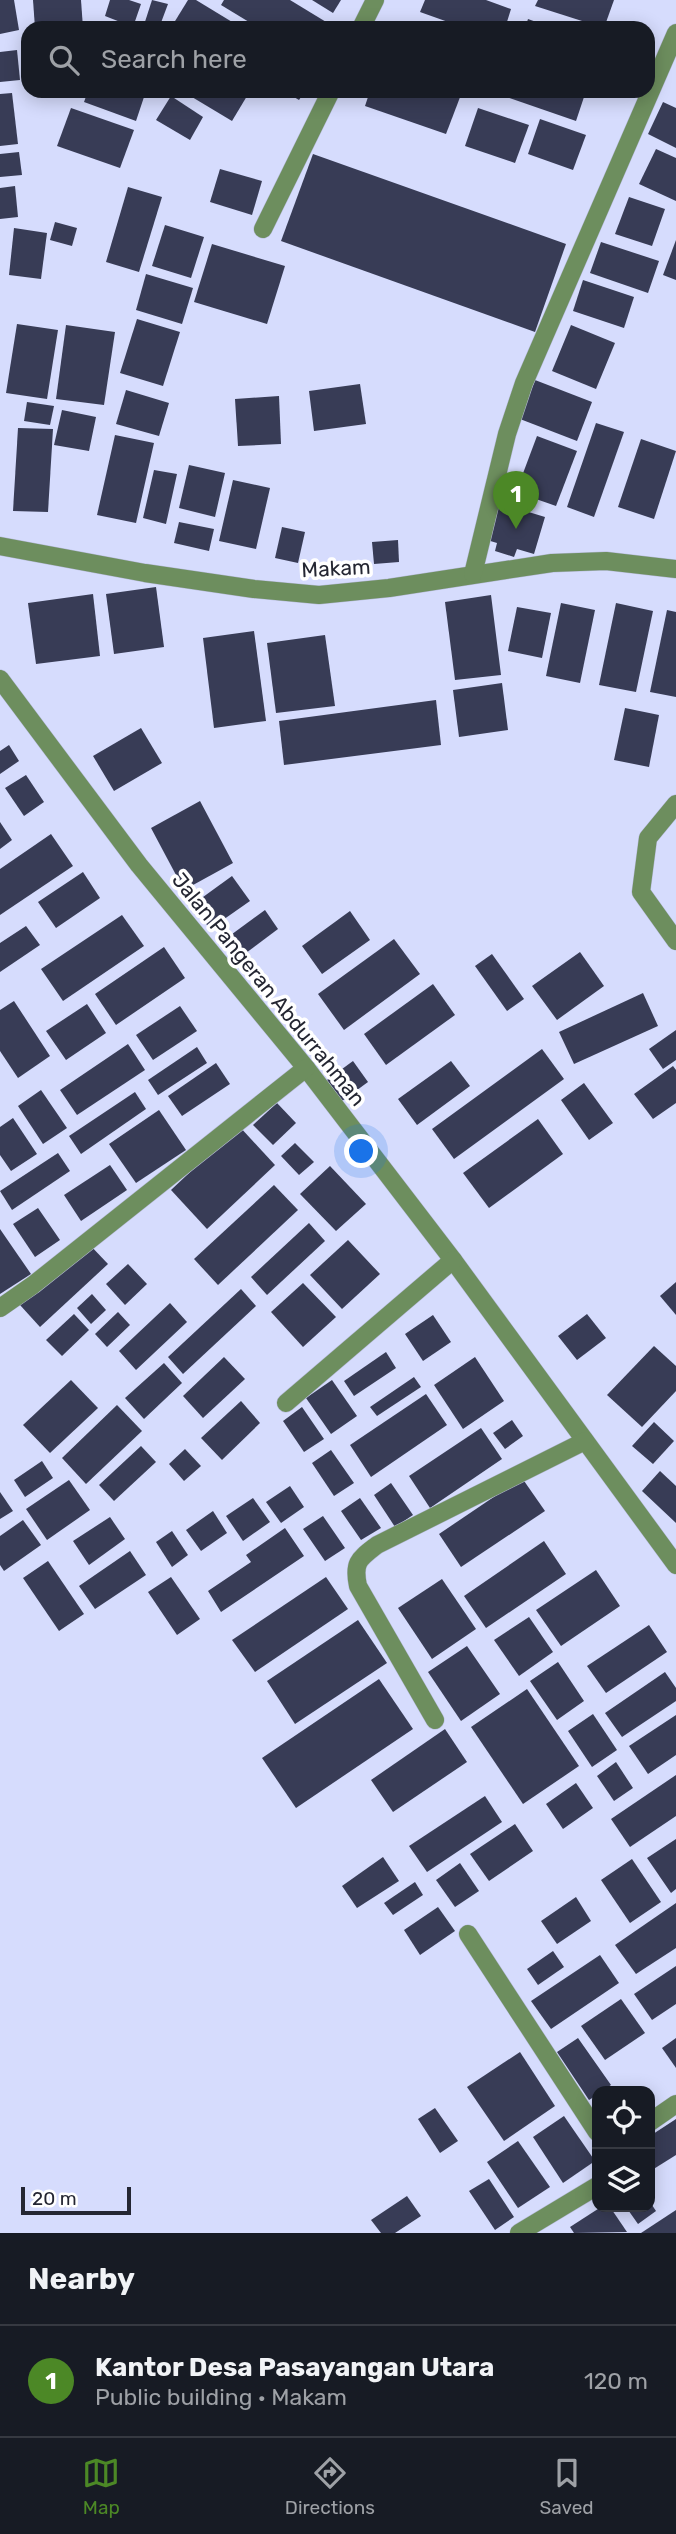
<!DOCTYPE html>
<meta charset="utf-8">
<style>
body{margin:0;font-family:Rubik,sans-serif;background:#20242c;color:#f1f3f6}
.controls{position:absolute;right:21px;bottom:21px;display:grid;overflow:hidden;border-radius:14px;box-shadow:0 4px 18px #0003}
.controls button{width:63px;height:63px;display:grid;place-items:center;padding:0;border:0;border-bottom:2px solid #363941;background:#171b24;color:#f1f3f6;font:35px sans-serif}
.scale{position:absolute;left:21px;bottom:18px;width:110px;box-sizing:border-box;padding-left:7px;border:4px solid #242632;border-top:0;font-size:19px;line-height:24px;white-space:nowrap;color:#242632;-webkit-text-stroke:5px #fff;paint-order:stroke}
.you{position:absolute;left:362px;top:1152px;width:24px;height:24px;margin:-18px;border:5px solid #fff;border-radius:50%;background:#1a73e8;box-shadow:0 0 0 10px #1a73e833}
.badge{display:grid;place-items:center;width:46px;height:46px;border-radius:50%;background:#4c8826;color:#fff;font-size:23px;font-weight:700}
.pin{position:absolute;translate:-50% -58px;filter:drop-shadow(0 2px 4px #0008)}
.pin::after{content:'';position:absolute;top:37px;width:24px;height:21px;background:inherit;clip-path:polygon(0 0,100% 0,50% 100%)}
.list{margin:0;padding:0;list-style:none}
h2{display:flex;justify-content:space-between;align-items:center;height:91px;margin:0;padding:0 28px;font-size:30px}
h2 small{font-size:23px;font-weight:400;color:#9ea1a6}
.list li{display:grid;grid-template-columns:46px 1fr auto;gap:21px;align-items:center;box-sizing:border-box;height:112px;padding:0 28px;border-top:2px solid #363941}
.list b{display:block;font-size:26px;white-space:nowrap}
.list p{margin:0;font-size:23px;white-space:nowrap;color:#9ea1a6}
.list em{font-size:23px;font-style:normal;color:#9ea1a6}
.icon{flex:none;width:38px;height:38px;fill:none;stroke:currentColor;stroke-width:2;stroke-linecap:round;stroke-linejoin:round}
.map{position:relative;flex:none;width:676px;height:2233px;overflow:hidden}
.search{position:absolute;background:#171b24;box-shadow:0 4px 18px #0003;left:21px;right:21px;top:21px;height:77px;display:flex;align-items:center;gap:18px;box-sizing:border-box;padding:0 24px;border-radius:21px;color:#9ea1a6;font-size:26px}
.sheet{height:203px;background:#171b24}
nav{display:flex;justify-content:space-around;align-items:center;box-sizing:border-box;height:98px;border-top:2px solid #363941;background:#171b24;font-size:19px;color:#9ea1a6}
nav a{display:grid;justify-items:center;gap:4px}
nav .on{color:#4c8826}
.map>svg:first-child{display:block}
.building{fill:#383c56}
.lines{fill:none;stroke-linecap:round;stroke-linejoin:round}
.minor-casing{stroke:#b6bbd8;stroke-width:19}
.minor{stroke:#6d8e5e;stroke-width:18}
.labels{text-anchor:middle;dominant-baseline:central;stroke-width:7;stroke-linejoin:round;paint-order:stroke}
.street-label{font-size:21px;fill:#242632;stroke:#fff}
</style>
<div class="map">
<svg width="676" height="2233" viewBox="0 0 676 2233">
<rect width="100%" height="100%" fill="#d6dcfd"/>
<g class="building">
<polygon points="0,0 14,0 19,30 0,34"/>
<polygon points="33,0 81,0 83,28 35,28"/>
<polygon points="110,0 129,0 141,4 133,27 105,16"/>
<polygon points="152,0 168,4 159,28 143,28"/>
<polygon points="188,0 196,0 242,28 175,28 172,26"/>
<polygon points="224,0 290,0 336,28 259,28 221,5"/>
<polygon points="312,0 341,0 333,13"/>
<polygon points="425,0 486,0 511,9 505,28 465,28 420,12"/>
<polygon points="538,0 614,0 604,28 535,6"/>
<polygon points="528,19 553,28 525,28"/>
<polygon points="406,21 425,28 403,28"/>
<polygon points="17,50 20,80 0,82 0,52"/>
<polygon points="88,91 146,91 136,121 84,102"/>
<polygon points="182,91 250,91 232,121"/>
<polygon points="284,91 305,91 299,100"/>
<polygon points="370,91 458,91 462,92 446,134 365,106"/>
<polygon points="506,91 586,91 576,121 504,96"/>
<polygon points="12,93 18,144 0,146 0,94"/>
<polygon points="171,96 203,117 190,140 156,120"/>
<polygon points="663,102 676,108 676,148 648,134"/>
<polygon points="71,108 134,130 120,168 57,146"/>
<polygon points="478,108 529,125 515,163 465,146"/>
<polygon points="540,119 586,135 573,170 528,154"/>
<polygon points="656,149 676,158 676,201 639,184"/>
<polygon points="19,152 22,175 0,177 0,154"/>
<polygon points="313,154 566,244 535,332 281,241"/>
<polygon points="220,169 262,181 252,215 210,202"/>
<polygon points="15,186 18,217 0,219 0,188"/>
<polygon points="128,187 162,197 139,272 106,262"/>
<polygon points="629,197 665,209 652,246 615,234"/>
<polygon points="55,222 77,228 72,246 50,240"/>
<polygon points="165,225 204,237 191,278 152,266"/>
<polygon points="14,228 47,233 41,279 9,275"/>
<polygon points="676,240 676,280 663,275"/>
<polygon points="601,242 659,261 648,293 590,273"/>
<polygon points="212,244 285,266 267,324 194,302"/>
<polygon points="146,274 193,288 182,324 136,310"/>
<polygon points="583,280 634,297 624,328 573,311"/>
<polygon points="137,319 180,332 163,386 120,373"/>
<polygon points="17,324 58,330 47,399 6,393"/>
<polygon points="66,325 115,332 104,405 56,399"/>
<polygon points="571,325 615,343 596,389 552,371"/>
<polygon points="535,380 592,402 577,441 520,419"/>
<polygon points="360,384 366,424 314,431 309,391"/>
<polygon points="126,390 169,403 159,436 116,424"/>
<polygon points="279,396 281,444 238,446 235,399"/>
<polygon points="27,402 54,406 50,425 24,421"/>
<polygon points="62,410 96,417 89,451 54,445"/>
<polygon points="596,423 624,432 594,517 567,507"/>
<polygon points="18,428 53,429 48,512 13,511"/>
<polygon points="115,435 154,443 136,523 97,515"/>
<polygon points="537,436 577,451 556,506 516,492"/>
<polygon points="641,439 676,451 654,519 618,507"/>
<polygon points="189,465 225,473 215,517 179,508"/>
<polygon points="154,470 177,474 166,524 143,518"/>
<polygon points="233,480 270,488 256,549 219,541"/>
<polygon points="499,503 545,517 534,554 517,549 514,557 495,551 497,543 487,540"/>
<polygon points="179,522 214,529 209,551 174,543"/>
<polygon points="282,527 305,532 298,563 275,558"/>
<polygon points="398,540 399,562 374,564 372,542"/>
<polygon points="156,587 164,647 114,654 106,594"/>
<polygon points="93,594 100,656 36,664 28,603"/>
<polygon points="491,595 501,675 455,680 445,602"/>
<polygon points="561,603 595,610 580,683 546,676"/>
<polygon points="616,603 653,611 636,692 599,685"/>
<polygon points="517,607 551,613 542,658 508,651"/>
<polygon points="667,610 676,612 676,697 650,692"/>
<polygon points="254,631 266,721 214,728 203,638"/>
<polygon points="325,635 335,706 276,713 267,643"/>
<polygon points="502,683 508,730 459,737 453,690"/>
<polygon points="436,700 441,745 284,765 279,721"/>
<polygon points="625,708 659,715 649,767 614,760"/>
<polygon points="141,728 162,763 114,791 93,756"/>
<polygon points="9,745 19,761 0,774 0,751"/>
<polygon points="26,775 44,802 24,816 5,788"/>
<polygon points="200,801 233,863 184,890 151,828"/>
<polygon points="0,822 12,840 0,849"/>
<polygon points="51,834 73,866 0,915 0,869"/>
<polygon points="83,872 100,898 56,928 38,902"/>
<polygon points="232,876 250,901 210,929 192,905"/>
<polygon points="265,910 278,929 238,959 224,940"/>
<polygon points="350,911 370,940 322,974 302,946"/>
<polygon points="122,915 144,946 63,1001 41,969"/>
<polygon points="26,926 40,945 0,972 0,943"/>
<polygon points="394,939 420,974 344,1030 318,994"/>
<polygon points="164,947 185,978 116,1025 95,994"/>
<polygon points="580,952 604,986 557,1020 532,986"/>
<polygon points="492,954 524,999 507,1011 475,966"/>
<polygon points="433,984 455,1015 386,1065 364,1034"/>
<polygon points="643,993 658,1026 574,1064 559,1032"/>
<polygon points="14,1001 50,1056 18,1078 0,1051 0,1010"/>
<polygon points="87,1004 106,1033 66,1060 46,1031"/>
<polygon points="180,1006 197,1031 153,1060 136,1035"/>
<polygon points="676,1030 676,1060 663,1069 649,1049"/>
<polygon points="128,1044 145,1070 77,1115 60,1090"/>
<polygon points="197,1047 207,1063 158,1095 148,1080"/>
<polygon points="542,1049 564,1079 454,1159 432,1129"/>
<polygon points="353,1061 368,1082 342,1101 327,1080"/>
<polygon points="451,1061 470,1086 417,1125 398,1099"/>
<polygon points="216,1063 230,1084 182,1116 168,1096"/>
<polygon points="673,1066 676,1070 676,1103 653,1119 634,1094"/>
<polygon points="584,1083 613,1123 589,1140 561,1100"/>
<polygon points="41,1090 67,1128 43,1144 18,1106"/>
<polygon points="135,1092 146,1109 81,1154 69,1136"/>
<polygon points="277,1103 296,1123 273,1145 253,1125"/>
<polygon points="159,1110 186,1150 136,1183 109,1144"/>
<polygon points="13,1118 37,1154 11,1171 0,1155 0,1127"/>
<polygon points="538,1119 563,1154 489,1208 463,1173"/>
<polygon points="239,1126 275,1165 207,1229 171,1190"/>
<polygon points="295,1143 314,1162 299,1175 281,1156"/>
<polygon points="58,1153 70,1171 12,1210 0,1191"/>
<polygon points="110,1165 127,1190 81,1221 64,1195"/>
<polygon points="330,1166 366,1204 336,1231 300,1194"/>
<polygon points="274,1185 298,1210 218,1285 194,1259"/>
<polygon points="38,1208 60,1240 35,1257 13,1224"/>
<polygon points="309,1223 325,1241 267,1295 251,1277"/>
<polygon points="0,1229 31,1274 0,1294"/>
<polygon points="348,1240 380,1274 342,1309 310,1275"/>
<polygon points="88,1243 108,1264 40,1327 20,1305"/>
<polygon points="128,1264 147,1284 125,1305 106,1284"/>
<polygon points="676,1282 676,1315 660,1296"/>
<polygon points="303,1283 336,1317 303,1347 271,1312"/>
<polygon points="241,1289 256,1306 183,1374 168,1357"/>
<polygon points="92,1294 106,1310 91,1324 77,1308"/>
<polygon points="170,1303 187,1322 136,1370 119,1351"/>
<polygon points="118,1312 130,1325 107,1347 95,1334"/>
<polygon points="74,1314 89,1330 62,1356 46,1340"/>
<polygon points="587,1314 606,1338 577,1360 558,1336"/>
<polygon points="433,1315 451,1342 423,1361 405,1334"/>
<polygon points="654,1346 676,1366 676,1391 642,1427 607,1395"/>
<polygon points="386,1352 396,1368 354,1396 344,1381"/>
<polygon points="224,1357 245,1379 203,1418 183,1396"/>
<polygon points="475,1357 504,1401 463,1429 434,1385"/>
<polygon points="164,1363 182,1383 144,1419 125,1398"/>
<polygon points="414,1377 421,1387 377,1416 370,1407"/>
<polygon points="71,1380 98,1408 50,1453 23,1425"/>
<polygon points="332,1380 357,1416 331,1434 306,1398"/>
<polygon points="426,1394 447,1425 371,1477 350,1445"/>
<polygon points="241,1401 260,1423 222,1460 201,1438"/>
<polygon points="117,1405 142,1431 86,1484 62,1458"/>
<polygon points="302,1407 324,1439 304,1452 283,1421"/>
<polygon points="512,1420 523,1436 505,1449 493,1433"/>
<polygon points="654,1422 674,1441 653,1464 632,1446"/>
<polygon points="481,1428 502,1459 430,1508 409,1476"/>
<polygon points="141,1446 156,1462 114,1501 99,1485"/>
<polygon points="185,1449 201,1466 184,1481 169,1464"/>
<polygon points="331,1450 354,1483 334,1496 312,1463"/>
<polygon points="42,1461 53,1478 25,1497 14,1480"/>
<polygon points="660,1471 676,1486 676,1523 642,1491"/>
<polygon points="522,1478 545,1511 461,1567 439,1534"/>
<polygon points="69,1480 90,1510 47,1540 26,1509"/>
<polygon points="391,1483 413,1515 395,1527 374,1495"/>
<polygon points="290,1486 304,1507 281,1523 266,1502"/>
<polygon points="0,1492 13,1511 0,1519"/>
<polygon points="253,1498 270,1522 243,1541 226,1516"/>
<polygon points="360,1498 381,1528 361,1540 341,1511"/>
<polygon points="213,1511 227,1533 201,1551 186,1530"/>
<polygon points="323,1516 345,1548 325,1561 303,1529"/>
<polygon points="110,1517 125,1539 89,1565 73,1541"/>
<polygon points="23,1520 41,1545 4,1571 0,1565 0,1536"/>
<polygon points="285,1528 304,1556 221,1612 208,1591 251,1562 246,1555"/>
<polygon points="172,1531 188,1555 172,1567 156,1542"/>
<polygon points="544,1541 566,1574 486,1628 464,1596"/>
<polygon points="130,1551 146,1575 95,1609 79,1586"/>
<polygon points="48,1561 84,1614 59,1631 23,1578"/>
<polygon points="596,1570 620,1606 561,1646 536,1610"/>
<polygon points="171,1577 200,1619 177,1635 148,1592"/>
<polygon points="326,1577 348,1609 255,1672 232,1640"/>
<polygon points="442,1579 476,1629 432,1659 398,1608"/>
<polygon points="529,1617 553,1652 519,1676 494,1640"/>
<polygon points="358,1620 387,1663 295,1724 267,1681"/>
<polygon points="649,1625 667,1652 606,1693 587,1666"/>
<polygon points="467,1646 500,1694 461,1721 428,1672"/>
<polygon points="558,1662 584,1701 557,1720 530,1681"/>
<polygon points="665,1672 676,1688 676,1701 622,1737 605,1713"/>
<polygon points="379,1679 413,1729 296,1808 262,1758"/>
<polygon points="527,1689 579,1766 523,1804 471,1727"/>
<polygon points="593,1714 617,1750 592,1767 568,1731"/>
<polygon points="676,1715 676,1755 648,1774 629,1746"/>
<polygon points="445,1729 467,1762 393,1812 371,1780"/>
<polygon points="616,1762 633,1788 614,1801 597,1776"/>
<polygon points="676,1775 676,1816 630,1847 611,1819"/>
<polygon points="576,1783 593,1808 563,1829 546,1804"/>
<polygon points="485,1796 502,1822 427,1872 409,1846"/>
<polygon points="515,1824 533,1851 489,1881 470,1854"/>
<polygon points="676,1839 676,1889 671,1893 647,1858"/>
<polygon points="383,1857 399,1881 357,1908 342,1886"/>
<polygon points="632,1859 661,1902 630,1923 601,1880"/>
<polygon points="460,1863 479,1891 455,1907 436,1880"/>
<polygon points="415,1882 423,1895 393,1915 384,1903"/>
<polygon points="576,1897 591,1921 557,1944 541,1921"/>
<polygon points="676,1903 676,1948 636,1974 615,1945"/>
<polygon points="438,1907 455,1931 420,1955 404,1930"/>
<polygon points="553,1951 564,1967 538,1985 527,1969"/>
<polygon points="600,1955 619,1983 551,2029 531,2001"/>
<polygon points="676,1966 676,2004 652,2020 634,1994"/>
<polygon points="621,1999 645,2033 605,2060 581,2026"/>
<polygon points="578,2038 611,2085 602,2091 597,2091 597,2095 589,2100 557,2052"/>
<polygon points="676,2038 676,2068 662,2048"/>
<polygon points="520,2052 555,2106 504,2141 467,2087"/>
<polygon points="435,2108 458,2141 440,2153 418,2119"/>
<polygon points="564,2116 595,2161 563,2183 533,2137"/>
<polygon points="676,2119 676,2155 652,2170 650,2166 650,2136"/>
<polygon points="518,2141 550,2187 518,2208 487,2162"/>
<polygon points="489,2179 514,2217 495,2230 469,2191"/>
<polygon points="407,2196 421,2216 395,2233 381,2233 371,2220"/>
<polygon points="650,2202 656,2211 638,2224 626,2207 650,2207"/>
<polygon points="601,2207 610,2207 627,2232 574,2233 570,2227"/>
<polygon points="676,2210 676,2233 641,2233"/>
</g>
<g class="lines">
<defs>
<g id="minor">
<polyline points="361,28 375,0"/>
<polyline points="263,229 331,91"/>
<polyline points="0,546 145,573 254,589 319,595 389,588 552,563 606,561 676,569"/>
<polyline points="473,574 507,434 524,383 676,33"/>
<polyline points="0,679 139,865 306,1068 453,1260 676,1565"/>
<polyline points="676,804 648,838 641,892 676,941"/>
<polyline points="0,1308 33,1285 306,1068"/>
<polyline points="286,1403 453,1260"/>
<path d="M435 1720 358 1586C353 1562 359 1559 377 1545L585 1441"/>
<polyline points="468,1934 597,2132"/>
<polyline points="650,2122 676,2104"/>
<polyline points="519,2233 597,2186"/>
</g>
</defs>
<use href="#minor" class="minor-casing"/>
<use href="#minor" class="minor"/>
</g>
<g class="labels">
<g class="street-label">
<text transform="translate(336 568) rotate(-3)">Makam</text>
<text transform="translate(269 989) rotate(51)">Jalan Pangeran Abdurrahman</text>
</g>
</g>
</svg>
<div class="controls">
<button><svg class="icon" aria-label="locate" viewBox="0 0 24 24"><circle cx="12" cy="12" r="6"/><path d="M12 2v4M12 18v4M2 12h4M18 12h4"/></svg></button>
<button><svg class="icon" aria-label="layers" viewBox="0 0 24 24"><path d="M12 4l9 5-9 5-9-5zM3 14l9 5 9-5"/></svg></button>
</div>
<div class="scale">20 m</div>
<div class="you"></div>
<div class="pin badge" style="left:516px;top:529px">1</div>
<div class="search"><svg class="icon" aria-label="search" viewBox="0 0 24 24"><circle cx="10" cy="10" r="6"/><path d="M15 15l6 6"/></svg>Search here</div>
</div>
<section class="sheet">
<h2>Nearby<small></small></h2>
<ul class="list">
<li><span class="badge">1</span><div><b>Kantor Desa Pasayangan Utara</b><p>Public building · Makam</p></div><em>120 m</em></li>
</ul>
</section>
<nav>
<a class="on"><svg class="icon" aria-label="map" viewBox="0 0 24 24"><path d="M3 6l6-2 6 2 6-2v14l-6 2-6-2-6 2zM9 4v14M15 6v14"/></svg>Map</a>
<a><svg class="icon" aria-label="directions" viewBox="0 0 24 24"><path d="M12 3l9 9-9 9-9-9zM9 14v-3h6M13 9l2 2-2 2"/></svg>Directions</a>
<a><svg class="icon" aria-label="saved" viewBox="0 0 24 24"><path d="M7 4h10v16l-5-4-5 4z"/></svg>Saved</a>
</nav>
